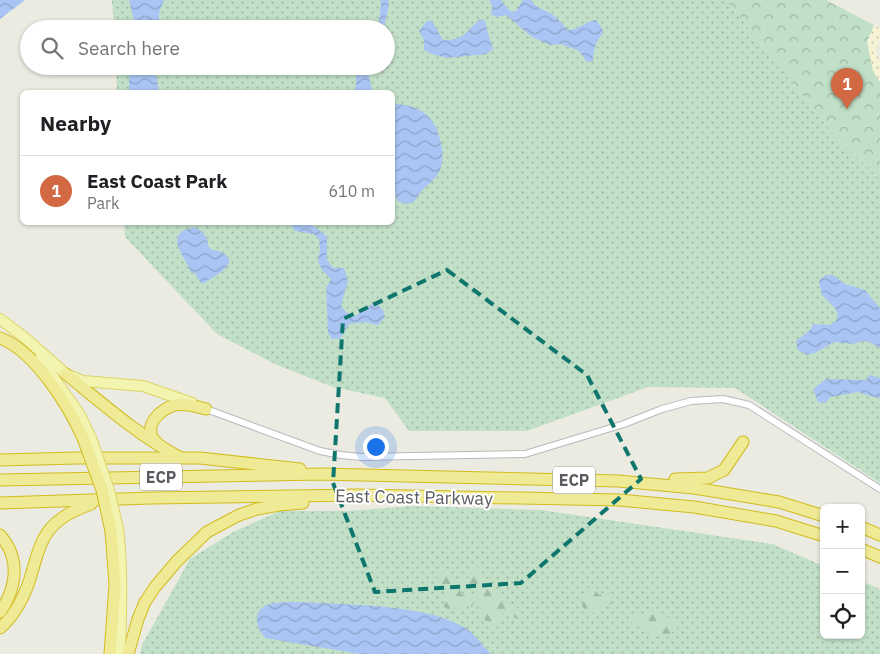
<!DOCTYPE html>
<meta charset="utf-8">
<style>
body{margin:0;font-family:"IBM Plex Sans",sans-serif;background:#f2f2f2;color:#202124}
.controls{position:absolute;right:15px;bottom:15px;display:grid;overflow:hidden;border-radius:8px;box-shadow:0 1px 4px #0004}
.controls button{width:45px;height:45px;display:grid;place-items:center;padding:0;border:0;border-bottom:1px solid #e0e0e0;background:#fff;color:#202124;font:25px sans-serif}
.you{position:absolute;left:375px;top:446px;width:18px;height:18px;margin:-12px;border:4px solid #fff;border-radius:50%;background:#1a73e8;box-shadow:0 0 0 8px #1a73e833}
.badge{display:grid;place-items:center;width:32px;height:32px;border-radius:50%;background:#d26942;color:#fff;font-size:16px;font-weight:700}
.pin{position:absolute;translate:-50% -41px;filter:drop-shadow(0 1px 2px #0008)}
.pin::after{content:'';position:absolute;top:26px;width:18px;height:15px;background:inherit;clip-path:polygon(0 0,100% 0,50% 100%)}
.list{margin:0;padding:0;list-style:none}
h2{display:flex;justify-content:space-between;align-items:center;height:65px;margin:0;padding:0 20px;font-size:21px}
h2 small{font-size:16px;font-weight:400;color:#757577}
.list li{display:grid;grid-template-columns:32px 1fr auto;gap:15px;align-items:center;box-sizing:border-box;height:70px;padding:0 20px;border-top:1px solid #e0e0e0}
.list b{display:block;font-size:19px;white-space:nowrap}
.list p{margin:0;font-size:16px;white-space:nowrap;color:#757577}
.list em{font-size:16px;font-style:normal;color:#757577}
.icon{flex:none;width:28px;height:28px;fill:none;stroke:currentColor;stroke-width:2;stroke-linecap:round;stroke-linejoin:round}
.map{position:relative;flex:none;width:880px;height:654px;overflow:hidden}
.search{position:absolute;background:#fff;box-shadow:0 1px 4px #0004;left:20px;top:20px;width:375px;height:55px;display:flex;align-items:center;gap:12px;box-sizing:border-box;padding:0 18px;border-radius:28px;color:#757577;font-size:19px}
.panel{position:absolute;background:#fff;box-shadow:0 1px 4px #0004;left:20px;top:90px;width:375px;height:135px;border-radius:8px}
.map>svg:first-child{display:block}
.grass{fill:url(#grass-dots)}
.forest{fill:url(#forest-firs)}
.sand{fill:url(#sand-dots)}
.park{fill:url(#park-crowns)}
.water{fill:url(#water-waves)}
.lines{fill:none;stroke-linecap:round;stroke-linejoin:round}
.street-casing{stroke:#b8b8bd;stroke-width:8}
.primary-casing{stroke:#ded468;stroke-width:12}
.highway-casing{stroke:#d1bc1d;stroke-width:13}
.street{stroke:#fff;stroke-width:6}
.primary{stroke:#f2f4af;stroke-width:10}
.highway{stroke:#efea96;stroke-width:11}
.primary-bridge-casing{stroke:#ded468;stroke-width:12;stroke-linecap:butt}
.highway-bridge-casing{stroke:#d1bc1d;stroke-width:13;stroke-linecap:butt}
.primary-bridge{stroke:#f2f4af;stroke-width:10}
.highway-bridge{stroke:#efea96;stroke-width:11}
.marked{fill:none;stroke:#0f766e;stroke-width:4;stroke-dasharray:10 6;stroke-linejoin:round}
.labels{text-anchor:middle;dominant-baseline:central;stroke-width:4;stroke-linejoin:round;paint-order:stroke}
.shield{fill:#fff;stroke:#8c8d90;stroke-width:1}
.shield-label{font-size:16px;font-weight:bold;fill:#5b5c61}
.street-label{font-size:18px;fill:#5b5c61;stroke:#fff}
</style>
<div class="map">
<svg width="880" height="654" viewBox="0 0 880 654">
<defs>
<pattern id="grass-dots" width="8" height="8" patternUnits="userSpaceOnUse" patternTransform="scale(1.25)"><rect width="8" height="8" fill="#c2e0c8"/><path d="M2 2h.1M6 6h.1" fill="none" stroke="#a1b9a6" stroke-width="1.8" stroke-linecap="round"/></pattern>
<pattern id="forest-firs" width="22" height="20" patternUnits="userSpaceOnUse" patternTransform="scale(1.25)"><rect width="22" height="20" fill="#c2e0c8"/><path d="M5 1l3.5 6h-7zM16 11l3.5 6h-7z" fill="#a1b9a6"/></pattern>
<pattern id="sand-dots" width="8" height="8" patternUnits="userSpaceOnUse" patternTransform="scale(1.25)"><rect width="8" height="8" fill="#f5f3d4"/><path d="M2 2h.1M6 6h.1" fill="none" stroke="#c9c8af" stroke-width="1.8" stroke-linecap="round"/></pattern>
<pattern id="park-crowns" width="20" height="18" patternUnits="userSpaceOnUse" patternTransform="scale(1.25)"><rect width="20" height="18" fill="#c2e0c8"/><path d="M2 6a3 3 0 1 1 6 0M12 15a3 3 0 1 1 6 0" fill="none" stroke="#a1b9a6"/></pattern>
<pattern id="water-waves" width="16" height="10" patternUnits="userSpaceOnUse" patternTransform="scale(1.25)"><rect width="16" height="10" fill="#aac5f3"/><path d="M0 5q4-4 8 0t8 0" fill="none" stroke="#8da3c8"/></pattern>
</defs>
<rect width="100%" height="100%" fill="#ebebe2"/>
<g class="grass">
<polygon points="112,0 726,0 836,137 880,179 880,483 735,388 648,387 527,431 409,431 385,398 333,387 277,365 217,334 125,237 124,223 392,222 392,92 117,92 116,66 386,66 386,29 114,29"/>
<polygon points="413,506 541,510 772,544 824,566 824,635 861,635 861,581 880,589 880,654 140,654 142,645 190,559 233,532 280,511 347,511"/>
</g>
<g class="forest">
<path d="M474 562 504 604 518 608 521 618 517 619 510 614 501 613 500 626 495 627 487 622 482 617 479 601 474 594 476 588 474 583 469 584V589L460 590 461 594 466 595 475 600 472 607 466 606 464 609C456 612 449 613 443 605L446 600 442 596 446 592 445 588 435 573 439 569 454 581 458 583 462 579 468 578 472 575 471 568Z"/>
<path d="M586 588 596 591 599 595 606 592 610 596 611 604 594 613 586 611 582 606C584 600 584 594 586 588Z"/>
<path d="M647 611 657 613 673 620 678 627C675 630 672 633 668 635 656 638 635 629 629 619L631 614 644 616Z"/>
</g>
<polygon class="sand" points="874,25 880,28 880,38 876,50 880,62 880,82 873,71 867,42"/>
<polygon class="park" points="726,0 826,0 874,25 867,42 873,71 880,82 880,179 836,137"/>
<g class="water">
<polygon points="0,0 25,0 0,19"/>
<polygon points="129,0 164,0 159,13 159,29 136,29"/>
<polygon points="380,0 388,0 389,4 384,29 378,29 381,4"/>
<path d="M489 0H501L509 10 513 12 517 10 523 0H531C536 8 542 9 550 13 557 17 563 25 568 30 580 30 585 21 596 20L602 28 603 33C596 41 593 51 593 61L587 62 579 51 561 44 550 45 532 37 506 15 496 17 491 14 492 6Z"/>
<path d="M480 19 485 21 487 30 493 49 487 54 446 58 429 53 424 50V40L419 31 427 21H432L443 40C464 41 466 31 480 19Z"/>
<polygon points="130,66 152,66 157,79 159,92 129,92 129,70"/>
<polygon points="357,66 371,66 368,74 373,92 354,92 356,85 356,68"/>
<path d="M392 103C421 106 435 115 441 143 443 151 443 163 440 170 437 179 426 185 420 193 418 195 416 200 413 202 410 204 405 204 402 203 395 201 396 193 393 187Z"/>
<polygon points="290,223 307,223 318,229 327,237 327,260 333,268 344,268 348,281 341,305 345,311 354,317 375,302 383,310 385,317 378,325 364,322 349,324 340,339 332,339 328,333 326,288 331,279 322,270 318,262 320,250 319,239 314,234 295,231"/>
<path d="M194 227C201 230 209 237 208 246L212 250C217 250 223 252 227 256 237 266 210 279 202 284L200 282 195 273 191 272C184 255 162 234 194 227Z"/>
<polygon points="826,275 833,275 845,284 865,290 880,308 880,348 869,342 864,341 853,344 834,342 815,353 807,355 798,350 796,341 811,329 813,324 830,325 836,321 838,315 835,308 822,295 819,282 820,279"/>
<polygon points="870,375 880,378 880,398 874,397 858,392 830,397 826,403 818,402 813,389 826,379 866,380"/>
<path d="M295 602C322 603 348 604 375 606 406 609 436 612 464 627 475 634 482 645 491 654H360L265 638C260 632 257 627 257 619 257 601 282 602 295 602Z"/>
</g>
<g class="lines">
<defs>
<polyline id="street" points="206,409 320,451 341,455 361,457 525,454 624,424 662,409 691,401 723,399 749,405 880,489"/>
<g id="primary">
<polyline points="0,319 24,337 66,374 83,381 143,386 192,403"/>
<polyline points="38,360 49,371 80,415 91,438"/>
<path d="M118 529C123 571 121 612 120 654"/>
</g>
<g id="highway">
<path d="M0 338C35 351 68 405 83 438"/>
<path d="M66 374C103 404 138 435 179 457"/>
<path d="M157 443C154 440 151 437 151 433 148 420 164 408 175 405 185 403 196 406 206 409"/>
<polyline points="0,460 77,458 200,458 300,469"/>
<polyline points="675,479 708,478 724,470 743,442"/>
<polyline points="0,480 322,474 618,481 694,488 779,502 824,516"/>
<polyline points="0,503 151,498 359,495 619,500 694,507 776,521 824,536"/>
<polyline points="861,527 880,535"/>
<path d="M0 535C5 541 10 548 12 556 18 575 11 597 0 612"/>
<polyline points="861,549 880,557"/>
<path d="M0 628C16 615 27 591 32 572 36 559 39 544 47 533 58 517 75 510 91 504"/>
<polyline points="110,654 115,585 111,531"/>
<polyline points="128,654 138,619 145,602 155,587 177,561 207,532 239,515 257,509 279,505 303,503"/>
</g>
</defs>
<use href="#street" class="street-casing"/>
<use href="#primary" class="primary-casing"/>
<use href="#highway" class="highway-casing"/>
<use href="#street" class="street"/>
<use href="#primary" class="primary"/>
<use href="#highway" class="highway"/>
<defs>
<polyline id="primary-bridge" points="91,438 109,490 118,529"/>
<polyline id="highway-bridge" points="83,438 102,490 111,531"/>
</defs>
<use href="#primary-bridge" class="primary-bridge-casing"/>
<use href="#highway-bridge" class="highway-bridge-casing"/>
<use href="#primary-bridge" class="primary-bridge"/>
<use href="#highway-bridge" class="highway-bridge"/>
</g>
<path class="marked" d="M447 270 587 375 641 479 521 583 375 592 333 483 343 319Z"/>
<g class="labels">
<g class="shield">
<rect x="140" y="463.5" width="42" height="27" rx="4"/>
<rect x="553" y="466.5" width="42" height="27" rx="4"/>
</g>
<g class="shield-label">
<text x="161" y="477">ECP</text>
<text x="574" y="480">ECP</text>
</g>
<g class="street-label">
<text transform="translate(414 497) rotate(1)">East Coast Parkway</text>
</g>
</g>
</svg>
<div class="controls">
<button>+</button>
<button>−</button>
<button><svg class="icon" aria-label="locate" viewBox="0 0 24 24"><circle cx="12" cy="12" r="6"/><path d="M12 2v4M12 18v4M2 12h4M18 12h4"/></svg></button>
</div>
<div class="you"></div>
<div class="pin badge" style="left:847px;top:109px">1</div>
<div class="search"><svg class="icon" aria-label="search" viewBox="0 0 24 24"><circle cx="10" cy="10" r="6"/><path d="M15 15l6 6"/></svg>Search here</div>
<section class="panel">
<h2>Nearby<small></small></h2>
<ul class="list">
<li><span class="badge">1</span><div><b>East Coast Park</b><p>Park</p></div><em>610 m</em></li>
</ul>
</section>
</div>
